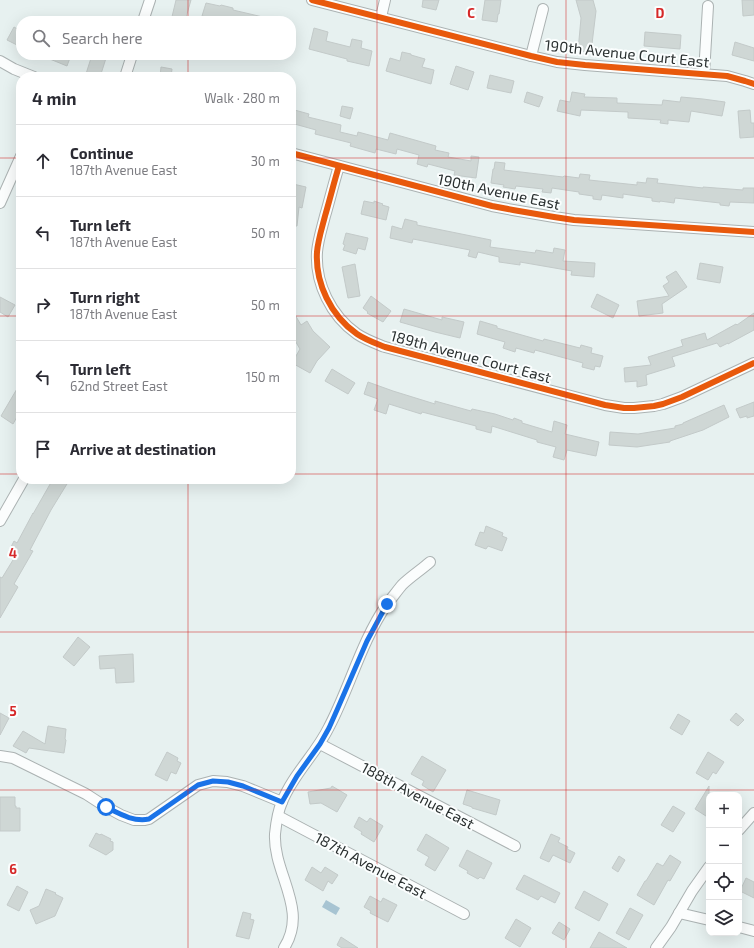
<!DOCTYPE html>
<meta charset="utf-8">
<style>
body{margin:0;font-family:"Exo 2",sans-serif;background:#f7f7f7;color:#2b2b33}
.controls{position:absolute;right:12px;bottom:12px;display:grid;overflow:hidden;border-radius:8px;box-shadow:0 4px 16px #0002}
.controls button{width:36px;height:36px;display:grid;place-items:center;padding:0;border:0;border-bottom:1px solid #e1e1e2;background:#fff;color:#2b2b33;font:20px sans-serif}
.stop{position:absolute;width:12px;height:12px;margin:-9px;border:3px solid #1a73e8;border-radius:50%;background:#fff}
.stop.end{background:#1a73e8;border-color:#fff;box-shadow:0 1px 4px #0008}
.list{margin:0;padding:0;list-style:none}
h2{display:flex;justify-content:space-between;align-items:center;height:52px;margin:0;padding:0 16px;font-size:17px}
h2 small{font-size:13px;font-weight:400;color:#7c7c81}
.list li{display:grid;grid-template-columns:26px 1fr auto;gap:12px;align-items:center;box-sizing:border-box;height:72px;padding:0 16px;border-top:1px solid #e1e1e2}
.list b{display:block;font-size:15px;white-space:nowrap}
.list p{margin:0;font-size:13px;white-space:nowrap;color:#7c7c81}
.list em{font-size:13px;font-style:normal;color:#7c7c81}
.icon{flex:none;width:22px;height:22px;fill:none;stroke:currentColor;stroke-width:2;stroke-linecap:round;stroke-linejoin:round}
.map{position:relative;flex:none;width:754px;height:948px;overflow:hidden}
.search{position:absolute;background:#fff;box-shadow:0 4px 16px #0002;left:16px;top:16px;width:280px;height:44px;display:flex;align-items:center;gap:10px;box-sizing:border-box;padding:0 14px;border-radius:16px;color:#7c7c81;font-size:15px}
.panel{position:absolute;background:#fff;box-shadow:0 4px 16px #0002;left:16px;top:72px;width:280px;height:412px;border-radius:16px}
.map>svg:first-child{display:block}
.water{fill:#a7c4d2}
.building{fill:#cfd7d5;stroke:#c3cac9}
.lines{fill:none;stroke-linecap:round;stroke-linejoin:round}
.minor-casing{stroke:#abb2b2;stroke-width:12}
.minor{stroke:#fbfdfd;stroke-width:10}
.cycleway-casing{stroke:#fbfefe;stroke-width:8}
.cycleway{stroke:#e8590c;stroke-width:6}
.route{stroke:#1a73e8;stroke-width:5}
.grid{fill:none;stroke:#d62828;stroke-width:1;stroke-opacity:0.55}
.labels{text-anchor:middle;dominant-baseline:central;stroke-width:4;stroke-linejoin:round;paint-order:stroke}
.street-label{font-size:15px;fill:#2a3030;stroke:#fbfefe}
.grid-label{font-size:13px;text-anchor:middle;font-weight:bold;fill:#d62828;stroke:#fbfefe;stroke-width:4;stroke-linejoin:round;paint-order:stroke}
</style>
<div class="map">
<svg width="754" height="948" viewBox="0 0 754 948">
<rect width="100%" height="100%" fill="#e7f1f0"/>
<polygon class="water" points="326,900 340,908 336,915 322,907"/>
<g class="building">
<polygon points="176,0 191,0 185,21 171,21"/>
<polygon points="423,0 439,0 436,10 422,7"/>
<polygon points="485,0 501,0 499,14 498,14 497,22 482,20"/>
<polygon points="576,0 593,0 596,11 591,52 578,51 581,18"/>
<polygon points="742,0 754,0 754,15 743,16"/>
<polygon points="206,3 220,6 221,5 233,8 233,10 267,18 267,21 217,21 217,20 202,16"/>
<polygon points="14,27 21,31 21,47 7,40"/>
<polygon points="314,28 328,32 326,41 350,47 352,39 362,41 361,48 372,51 369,66 347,61 347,59 309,49"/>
<polygon points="645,32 681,35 680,49 644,46"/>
<polygon points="735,42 754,48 754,61 732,55"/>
<polygon points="402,52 411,54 411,55 425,59 422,67 434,70 431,84 386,71 390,58 400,61"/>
<polygon points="40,55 71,55 67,66"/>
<polygon points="92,55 107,55 100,77 85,77"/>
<polygon points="456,66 474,72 468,90 450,84"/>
<polygon points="161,67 172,69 171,77 160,77"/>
<polygon points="490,75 514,81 511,93 487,88"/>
<polygon points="527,92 543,97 539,107 524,102"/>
<polygon points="572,92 585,94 584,97 617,98 617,103 662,105 663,100 680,102 681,97 703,99 725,102 722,116 691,111 689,122 668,120 668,124 660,123 661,120 628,118 628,112 581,110 580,116 557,111 560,100 570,102"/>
<polygon points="342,106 353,108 350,119 340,116"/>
<polygon points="291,109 309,114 308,117 341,125 340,132 357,136 358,132 388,140 390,133 436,146 435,150 449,153 448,157 471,161 471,156 479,157 476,178 454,175 455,171 428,164 427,167 417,164 419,155 397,149 396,154 376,149 375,153 350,146 351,143 315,134 316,130 291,123"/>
<polygon points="750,110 751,123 754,123 754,137 740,138 738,111"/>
<polygon points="495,162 505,163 504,170 563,177 564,176 579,178 580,174 590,175 589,180 637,185 637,182 646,183 647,178 658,179 657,183 703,188 703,187 743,190 743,188 754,188 754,203 730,202 729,206 720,205 720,203 675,198 674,203 660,201 660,202 652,201 652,198 623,194 623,198 602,195 601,200 593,199 593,196 579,194 579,192 552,188 551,193 542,192 543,189 516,186 515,189 503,187 504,185 491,183 493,169 494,169"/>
<polygon points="293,184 306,187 302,208 299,207 297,226 291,226 291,192"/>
<polygon points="364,201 374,203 374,201 383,204 382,205 389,207 386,220 361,214"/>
<polygon points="405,219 417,222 417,225 491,240 490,247 535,253 536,250 553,253 554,248 565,250 563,261 595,263 594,277 571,275 572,271 520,262 520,265 499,262 499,257 478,252 476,258 468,256 470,250 413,239 412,243 390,238 392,226 402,229"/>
<polygon points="346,233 368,238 365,250 358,248 356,254 343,250 345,245 343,244"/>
<polygon points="700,263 723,267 720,283 697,279"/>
<polygon points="355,264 360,296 348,298 342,267"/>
<polygon points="676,271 687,287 662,304 663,313 639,316 637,301 669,296 663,286 669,282 666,277"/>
<polygon points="597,294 619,305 613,318 591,307"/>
<polygon points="371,296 391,311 383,322 367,313 368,312 363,308"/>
<polygon points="0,297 15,305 8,317 0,312"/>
<polygon points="291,308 301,325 307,321 313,331 330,347 317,361 310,373 292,363 300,349 291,334"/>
<polygon points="404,309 442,320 442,317 464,322 460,338 435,332 400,322"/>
<polygon points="754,313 754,330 728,344 728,343 720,347 717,343 672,357 675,366 646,375 647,385 637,387 637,381 625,382 624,368 651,365 648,357 683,346 681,340 705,333 707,340 736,324 737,325"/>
<polygon points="480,321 497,326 497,328 543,341 544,339 580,348 581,345 592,348 591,353 603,356 600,367 595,366 594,370 582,367 583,363 535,350 534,353 516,348 515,352 503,348 505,342 477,334"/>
<polygon points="332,369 355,383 348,394 325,381"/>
<polygon points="21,382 21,419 17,417 13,424 1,416"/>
<polygon points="368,382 393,391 435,404 435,401 471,411 472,409 495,414 513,420 514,418 522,421 522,423 552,432 554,421 567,425 565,434 599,442 596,456 567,450 564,460 553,457 556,447 537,442 537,440 492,426 491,433 476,429 476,426 422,412 421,414 389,404 386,414 374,410 378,399 364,394"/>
<polygon points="754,402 754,416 747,418 747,416 740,418 736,409"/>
<polygon points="724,405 729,417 703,430 670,441 670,442 637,447 609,445 610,432 638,434 675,428 675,426 683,424 683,423"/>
<polygon points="53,479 70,479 51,510 30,550 33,551 14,584 18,587 0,618 0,577 2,578 16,555 9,551 14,541 17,543 33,513 33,514"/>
<polygon points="486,526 503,533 502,536 507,538 502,551 488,546 486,549 475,545 480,532 484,533"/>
<polygon points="78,637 90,647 74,666 63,657"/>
<polygon points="133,654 134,682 116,683 115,668 100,669 99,656"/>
<polygon points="0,713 9,718 0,735"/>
<polygon points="736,713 744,720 738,726 730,720"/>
<polygon points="678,714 690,721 682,735 670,728"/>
<polygon points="48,726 66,729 65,739 66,740 64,753 29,748 26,753 13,746 23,731 45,744"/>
<polygon points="167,752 178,758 177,761 181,763 176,774 171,772 167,781 155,775"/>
<polygon points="708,752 724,762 716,774 713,772 708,780 696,773"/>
<polygon points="422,756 446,770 433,792 422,785 424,781 411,774"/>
<polygon points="332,786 347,795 337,812 321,803 310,804 308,792 331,788"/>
<polygon points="709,786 709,818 695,809"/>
<polygon points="467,790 500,800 496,815 472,808 472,807 463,804"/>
<polygon points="0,797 15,797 15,806 16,806 16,808 20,808 20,831 0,831"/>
<polygon points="673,806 685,813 673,832 661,825"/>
<polygon points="359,817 367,822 370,818 383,826 374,842 361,834 362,832 354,827"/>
<polygon points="96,833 100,835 101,834 111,839 110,841 113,842 113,850 106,855 89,846"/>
<polygon points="426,834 449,848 435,871 425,865 429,857 417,850"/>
<polygon points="551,834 560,838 558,842 568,847 567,849 575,853 570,863 553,855 549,862 540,858"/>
<polygon points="467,850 492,863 484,879 480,877 478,879 467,873 468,871 459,866"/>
<polygon points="670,855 681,862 670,881 668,880 654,905 637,895 645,881 646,881 657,863 663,866"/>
<polygon points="619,856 625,860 618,872 612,868"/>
<polygon points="312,867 321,873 325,867 338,875 332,884 328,881 323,891 305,880"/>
<polygon points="524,875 560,893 555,903 541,896 538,900 516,889"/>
<polygon points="746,878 754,882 754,898 740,891"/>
<polygon points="17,886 28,892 19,911 7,905"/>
<polygon points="46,889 56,893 55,894 63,898 55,916 36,924 30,910 39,906"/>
<polygon points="584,891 608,904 599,921 575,908"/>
<polygon points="370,896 381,902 383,898 397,905 388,922 370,913 371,911 364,907"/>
<polygon points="630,908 643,915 629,940 616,933"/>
<polygon points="243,912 251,914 250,919 254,920 249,939 236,936"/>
<polygon points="516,919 531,928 520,947 505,938"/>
<polygon points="559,922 570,929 564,940 552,933"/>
<polygon points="599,932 627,948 590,948"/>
<polygon points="341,937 358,948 342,948 337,945"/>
</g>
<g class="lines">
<defs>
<g id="minor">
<polyline points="312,0 531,56 557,62 585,65 727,76 745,81 754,84"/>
<polyline points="381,17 385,0"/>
<polyline points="143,21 150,0"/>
<polyline points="531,56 543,9"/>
<polyline points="0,61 14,69 34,77"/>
<polyline points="704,74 708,6"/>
<polyline points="125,77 132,55"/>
<polyline points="291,153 492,206 513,210 554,217 574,220 754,232"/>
<path d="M339 166C334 182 330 199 325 216 322 228 318 240 317 252 315 283 331 316 357 334 366 340 375 343 385 347L605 405 624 408H634L654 406 663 404 682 397 754 363"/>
<polyline points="0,203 21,156"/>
<polyline points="0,521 24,479"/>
<polyline points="320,744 515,846"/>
<polyline points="0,756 13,758 86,794 106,807 121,815 134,820 145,820 149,819 198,785 213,781 227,782 243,786 282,802"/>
<polyline points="278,816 464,914"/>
<polyline points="739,830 754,813"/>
<polyline points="679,913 709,920"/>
<polyline points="739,927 754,931"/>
<path d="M284 948C309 909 273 874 275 834 276 824 278 811 282 802 293 774 316 754 329 727 350 687 361 642 387 604 392 598 397 591 402 585 410 577 421 570 430 562"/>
<polyline points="656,948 671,927 692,891 709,867"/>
</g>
</defs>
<use href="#minor" class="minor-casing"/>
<use href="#minor" class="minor"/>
<defs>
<g id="cycleway">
<polyline points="312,0 531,56 557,62 585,65 727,76 745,81 754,84"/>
<polyline points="291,153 492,206 513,210 554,217 574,220 754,232"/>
<path d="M339 166C334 182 330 199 325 216 322 228 318 240 317 252 315 283 331 316 357 334 366 340 375 343 385 347L605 405 624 408H634L654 406 663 404 682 397 754 363"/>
</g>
</defs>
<use href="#cycleway" class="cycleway-casing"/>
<use href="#cycleway" class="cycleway"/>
</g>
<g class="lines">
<path class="route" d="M106 807C120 814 133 822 149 819L198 785 213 781 228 782 243 786 282 802 297 776 320 744 329 728 337 710 367 641 387 604"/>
</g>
<path class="grid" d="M188 0V21M377 0V948M566 0V948M188 55V77M0 158H21M291 158H754M0 316H21M291 316H754M0 474H21M291 474H754M188 479V948M0 632H754M0 790H754"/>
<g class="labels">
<g class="street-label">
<text transform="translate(627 53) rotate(6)">190th Avenue Court East</text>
<text transform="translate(499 191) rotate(12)">190th Avenue East</text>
<text transform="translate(471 356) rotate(15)">189th Avenue Court East</text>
<text transform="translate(418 795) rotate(28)">188th Avenue East</text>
<text transform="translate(371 865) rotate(28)">187th Avenue East</text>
</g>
</g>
<g class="grid-label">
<text x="471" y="18">C</text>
<text x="660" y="18">D</text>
<text x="13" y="558">4</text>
<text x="13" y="716">5</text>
<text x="13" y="874">6</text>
</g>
</svg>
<div class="controls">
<button>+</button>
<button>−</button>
<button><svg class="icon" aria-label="locate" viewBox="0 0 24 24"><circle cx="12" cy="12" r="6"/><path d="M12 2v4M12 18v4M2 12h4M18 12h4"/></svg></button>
<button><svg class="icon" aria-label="layers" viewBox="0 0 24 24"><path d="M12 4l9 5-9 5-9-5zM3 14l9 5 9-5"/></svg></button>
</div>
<div class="stop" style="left:106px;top:807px"></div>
<div class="stop end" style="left:387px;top:604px"></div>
<div class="search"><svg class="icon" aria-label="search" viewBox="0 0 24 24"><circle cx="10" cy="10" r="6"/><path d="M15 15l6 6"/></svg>Search here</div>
<section class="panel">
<h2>4 min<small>Walk · 280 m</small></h2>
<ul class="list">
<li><svg class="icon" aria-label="ahead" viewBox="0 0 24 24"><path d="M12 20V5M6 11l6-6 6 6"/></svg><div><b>Continue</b><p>187th Avenue East</p></div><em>30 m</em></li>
<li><svg class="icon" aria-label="left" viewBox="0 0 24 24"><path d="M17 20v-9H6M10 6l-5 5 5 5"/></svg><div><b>Turn left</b><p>187th Avenue East</p></div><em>50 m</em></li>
<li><svg class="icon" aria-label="right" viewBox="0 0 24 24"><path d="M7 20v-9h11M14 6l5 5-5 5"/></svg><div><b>Turn right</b><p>187th Avenue East</p></div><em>50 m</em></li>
<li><svg class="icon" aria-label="left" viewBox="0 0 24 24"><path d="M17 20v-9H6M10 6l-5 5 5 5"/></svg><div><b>Turn left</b><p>62nd Street East</p></div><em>150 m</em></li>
<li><svg class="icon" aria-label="arrive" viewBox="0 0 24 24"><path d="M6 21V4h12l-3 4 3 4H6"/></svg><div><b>Arrive at destination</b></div></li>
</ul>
</section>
</div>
